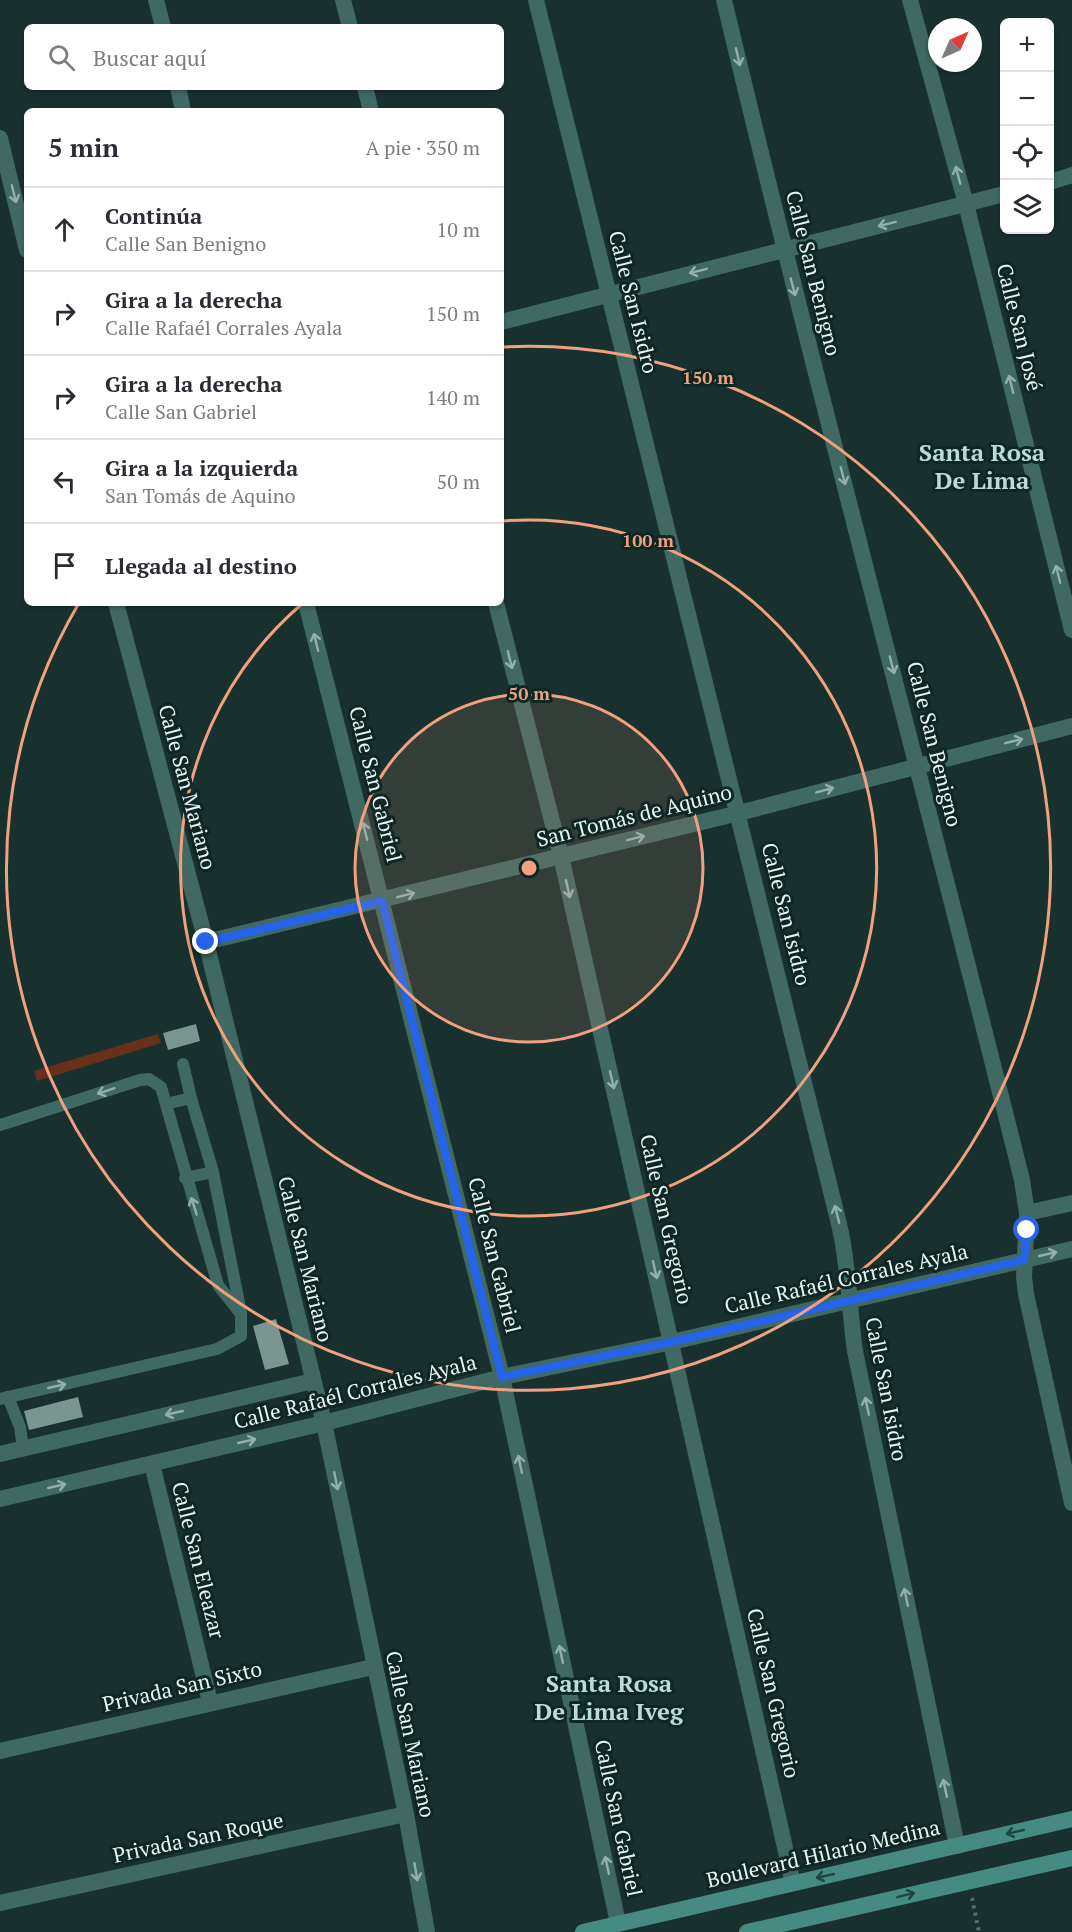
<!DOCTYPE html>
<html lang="es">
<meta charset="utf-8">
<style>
body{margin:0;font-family:"PT Serif",serif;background:#f2f2f3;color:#2b2b33}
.controls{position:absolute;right:18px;top:18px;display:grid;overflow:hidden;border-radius:9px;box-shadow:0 2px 4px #0004}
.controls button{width:54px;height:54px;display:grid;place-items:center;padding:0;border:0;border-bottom:2px solid #e1e1e2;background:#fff;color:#2b2b33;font:30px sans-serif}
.compass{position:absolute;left:928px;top:18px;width:54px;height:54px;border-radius:50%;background:#fff;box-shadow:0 2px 4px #0004;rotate:45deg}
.stop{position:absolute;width:18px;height:18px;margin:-14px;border:4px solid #2563eb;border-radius:50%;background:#fff}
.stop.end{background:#2563eb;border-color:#fff;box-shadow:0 2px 6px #0008}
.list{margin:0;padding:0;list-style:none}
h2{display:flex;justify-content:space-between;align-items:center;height:78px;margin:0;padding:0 24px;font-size:26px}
h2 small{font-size:20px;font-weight:400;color:#7c7c81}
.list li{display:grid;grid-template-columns:39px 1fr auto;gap:18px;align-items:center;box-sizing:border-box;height:84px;padding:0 24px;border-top:2px solid #e1e1e2}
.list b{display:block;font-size:22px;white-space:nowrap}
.list p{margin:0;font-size:20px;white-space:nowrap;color:#7c7c81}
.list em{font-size:20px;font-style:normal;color:#7c7c81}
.icon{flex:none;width:33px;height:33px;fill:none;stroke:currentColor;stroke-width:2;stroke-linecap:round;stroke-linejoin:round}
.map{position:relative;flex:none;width:1072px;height:1932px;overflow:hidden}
.search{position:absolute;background:#fff;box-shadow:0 2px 4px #0004;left:24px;top:24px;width:480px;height:66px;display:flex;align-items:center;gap:15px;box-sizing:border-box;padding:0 21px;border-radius:9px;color:#7c7c81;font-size:22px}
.panel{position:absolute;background:#fff;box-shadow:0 2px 4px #0004;left:24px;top:108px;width:480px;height:498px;border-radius:9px}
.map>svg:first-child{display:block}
.green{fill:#673119}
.building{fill:#7a9691}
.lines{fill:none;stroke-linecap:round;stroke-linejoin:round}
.path{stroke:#586e6b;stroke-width:4;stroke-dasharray:3 4.5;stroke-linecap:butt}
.service{stroke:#406963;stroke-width:12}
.minor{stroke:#406963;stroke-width:16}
.secondary{stroke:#458b82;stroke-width:16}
.oneway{stroke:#94b0ab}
.oneway2{stroke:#1e4540}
.route{stroke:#2563eb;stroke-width:8}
.ring{fill:none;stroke:#f2a07f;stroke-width:3}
.labels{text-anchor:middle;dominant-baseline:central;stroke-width:6;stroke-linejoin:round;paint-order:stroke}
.street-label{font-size:21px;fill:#e7f6f3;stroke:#0e2724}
.quarter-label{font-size:24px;font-weight:bold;fill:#bddbd6;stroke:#0e2724}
.centre{fill:#f2a07f;stroke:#0e2724;stroke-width:3}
.ring-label{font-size:18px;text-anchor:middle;font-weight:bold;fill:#f2a07f;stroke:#0e2724;stroke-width:6;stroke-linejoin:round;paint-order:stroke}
</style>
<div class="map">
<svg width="1072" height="1932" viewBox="0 0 1072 1932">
<rect width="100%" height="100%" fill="#18312e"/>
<polygon class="green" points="158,1034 161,1043 37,1081 34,1071"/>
<g class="building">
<polygon points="196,1024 200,1041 168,1050 163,1033"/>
<polygon points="276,1319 289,1364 265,1370 253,1326"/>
<polygon points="78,1397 83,1417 29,1430 24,1411"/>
</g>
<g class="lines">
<polyline class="path" points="972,1898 979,1932"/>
<g class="service">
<polyline points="191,1098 213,1172 241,1313"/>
<polyline points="166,1104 191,1098 183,1064"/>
<polyline points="0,1125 140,1080 149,1079 161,1087 218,1285 241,1314 241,1336 217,1349 0,1399"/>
<polyline points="185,1178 213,1172"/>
<polyline points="8,1397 20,1427 23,1448"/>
</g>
<g class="minor">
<polyline points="156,0 163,27"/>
<polyline points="343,0 350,27"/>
<path d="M536 0 839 1224C849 1265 849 1309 855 1351L957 1846"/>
<path d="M724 0C818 395 924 786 1022 1180L1027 1213 1024 1277 1026 1294 1072 1503"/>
<polyline points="910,0 966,204 1072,630"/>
<polyline points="178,87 183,111"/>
<polyline points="365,87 371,111"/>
<polyline points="0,138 27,250"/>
<polyline points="1050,182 1072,175"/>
<polyline points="501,322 1004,194"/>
<polyline points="116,603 206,942 324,1423 406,1814 427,1932"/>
<polyline points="306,603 502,1377 618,1923"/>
<polyline points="496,603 561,856 793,1883"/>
<polyline points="206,942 739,813 1072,726"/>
<polyline points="1027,1213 1072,1203"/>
<polyline points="0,1454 313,1381"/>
<polyline points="152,1464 210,1702"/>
<polyline points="0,1499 324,1423 502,1377 672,1342 1072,1249"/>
<polyline points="0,1751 373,1667"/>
<polyline points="0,1903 406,1814"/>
</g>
<g class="secondary">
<polyline points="583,1932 1072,1819"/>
<polyline points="747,1932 1072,1858"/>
</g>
</g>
<defs><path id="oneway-shaft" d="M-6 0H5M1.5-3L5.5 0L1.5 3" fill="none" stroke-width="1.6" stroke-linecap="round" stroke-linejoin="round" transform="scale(1.5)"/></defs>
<g class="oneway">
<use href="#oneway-shaft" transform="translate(738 57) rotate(77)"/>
<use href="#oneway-shaft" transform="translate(958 175) rotate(-105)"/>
<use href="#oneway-shaft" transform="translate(14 194) rotate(76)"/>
<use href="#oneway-shaft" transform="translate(887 224) rotate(166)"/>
<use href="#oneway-shaft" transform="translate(698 271) rotate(166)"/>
<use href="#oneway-shaft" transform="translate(793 287) rotate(75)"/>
<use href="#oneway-shaft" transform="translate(1011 384) rotate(-104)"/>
<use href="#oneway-shaft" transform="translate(843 476) rotate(75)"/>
<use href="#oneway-shaft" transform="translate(1058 574) rotate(-104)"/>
<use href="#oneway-shaft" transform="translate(316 642) rotate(-104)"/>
<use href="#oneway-shaft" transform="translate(510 660) rotate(76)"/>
<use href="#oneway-shaft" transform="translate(892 665) rotate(75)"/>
<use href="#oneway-shaft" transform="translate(1014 741) rotate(-14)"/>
<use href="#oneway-shaft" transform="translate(825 790) rotate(-15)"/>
<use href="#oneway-shaft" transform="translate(365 831) rotate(-104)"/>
<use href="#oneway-shaft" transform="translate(636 838) rotate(-14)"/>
<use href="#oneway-shaft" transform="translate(568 889) rotate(77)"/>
<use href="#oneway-shaft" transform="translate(406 895) rotate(-14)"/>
<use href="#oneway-shaft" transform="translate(612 1080) rotate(77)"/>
<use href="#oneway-shaft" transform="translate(106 1091) rotate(162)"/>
<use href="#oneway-shaft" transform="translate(194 1206) rotate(-108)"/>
<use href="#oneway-shaft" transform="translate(837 1214) rotate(-104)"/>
<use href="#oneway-shaft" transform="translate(1048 1254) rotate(-13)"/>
<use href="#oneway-shaft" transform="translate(655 1270) rotate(77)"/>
<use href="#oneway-shaft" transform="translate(57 1386) rotate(-13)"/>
<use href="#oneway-shaft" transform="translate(867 1406) rotate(-102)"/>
<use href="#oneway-shaft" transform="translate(174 1413) rotate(167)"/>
<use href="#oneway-shaft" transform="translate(247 1441) rotate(-13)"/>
<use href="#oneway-shaft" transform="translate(520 1464) rotate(-102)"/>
<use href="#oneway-shaft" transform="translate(336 1481) rotate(79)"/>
<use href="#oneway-shaft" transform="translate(57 1486) rotate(-13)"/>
<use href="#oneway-shaft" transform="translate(906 1597) rotate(-102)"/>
<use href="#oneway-shaft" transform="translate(561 1654) rotate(-102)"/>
<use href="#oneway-shaft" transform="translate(945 1788) rotate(-102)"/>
<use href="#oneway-shaft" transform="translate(607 1865) rotate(-102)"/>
<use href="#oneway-shaft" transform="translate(416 1872) rotate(80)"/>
</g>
<g class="oneway2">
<use href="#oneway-shaft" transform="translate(1015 1832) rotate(167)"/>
<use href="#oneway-shaft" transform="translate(825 1876) rotate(167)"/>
<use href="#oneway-shaft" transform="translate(906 1895) rotate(-14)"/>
</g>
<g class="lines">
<polyline class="route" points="206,942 382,901 502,1377 672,1342 1024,1260 1027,1230"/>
</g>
<circle cx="529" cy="868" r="174" fill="#f2a07f" fill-opacity=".12"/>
<g class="ring">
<circle cx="529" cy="868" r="174"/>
<path d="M502 521A348 348 0 1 1 303 603"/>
<path d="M502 347A522 522 0 1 1 79 603"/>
</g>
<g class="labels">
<g class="street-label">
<text transform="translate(814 273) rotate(76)">Calle San Benigno</text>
<text transform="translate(634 302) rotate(76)">Calle San Isidro</text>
<text transform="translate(1020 327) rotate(76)">Calle San José</text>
<text transform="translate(935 744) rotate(76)">Calle San Benigno</text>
<text transform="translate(376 784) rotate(76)">Calle San Gabriel</text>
<text transform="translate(188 787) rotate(75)">Calle San Mariano</text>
<text transform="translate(634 815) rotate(-14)">San Tomás de Aquino</text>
<text transform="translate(787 914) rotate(76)">Calle San Isidro</text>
<text transform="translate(667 1219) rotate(77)">Calle San Gregorio</text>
<text transform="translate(495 1255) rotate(76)">Calle San Gabriel</text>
<text transform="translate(306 1259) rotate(76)">Calle San Mariano</text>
<text transform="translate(846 1278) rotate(-13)">Calle Rafaél Corrales Ayala</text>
<text transform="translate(887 1389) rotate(79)">Calle San Isidro</text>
<text transform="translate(355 1391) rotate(-14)">Calle Rafaél Corrales Ayala</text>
<text transform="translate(199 1560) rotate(76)">Calle San Eleazar</text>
<text transform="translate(182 1686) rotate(-13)">Privada San Sixto</text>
<text transform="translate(774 1693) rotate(77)">Calle San Gregorio</text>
<text transform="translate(411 1734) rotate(78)">Calle San Mariano</text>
<text transform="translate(619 1818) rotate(78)">Calle San Gabriel</text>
<text transform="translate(198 1837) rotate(-12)">Privada San Roque</text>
<text transform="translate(823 1853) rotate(-13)">Boulevard Hilario Medina</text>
</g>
<g class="quarter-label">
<text x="982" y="452">Santa Rosa<tspan x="982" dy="28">De Lima</tspan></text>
<text x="609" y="1683">Santa Rosa<tspan x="609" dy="28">De Lima Iveg</tspan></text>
</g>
</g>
<circle cx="529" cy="868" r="9" class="centre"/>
<g class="ring-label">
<text x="708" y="384">150 m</text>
<text x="648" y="547">100 m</text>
<text x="529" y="700">50 m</text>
</g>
</svg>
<div class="controls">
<button>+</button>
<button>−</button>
<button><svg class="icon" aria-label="locate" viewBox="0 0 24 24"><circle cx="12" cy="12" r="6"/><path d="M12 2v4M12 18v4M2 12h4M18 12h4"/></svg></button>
<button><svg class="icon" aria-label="layers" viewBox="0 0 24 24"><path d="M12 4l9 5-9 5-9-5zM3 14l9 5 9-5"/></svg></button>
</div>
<svg class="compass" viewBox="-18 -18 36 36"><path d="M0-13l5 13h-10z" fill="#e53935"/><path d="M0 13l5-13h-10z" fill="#7c7c81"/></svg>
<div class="stop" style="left:1027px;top:1230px"></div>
<div class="stop end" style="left:206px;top:942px"></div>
<div class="search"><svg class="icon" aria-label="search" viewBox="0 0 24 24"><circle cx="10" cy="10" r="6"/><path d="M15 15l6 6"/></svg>Buscar aquí</div>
<section class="panel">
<h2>5 min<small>A pie · 350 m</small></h2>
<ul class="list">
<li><svg class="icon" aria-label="ahead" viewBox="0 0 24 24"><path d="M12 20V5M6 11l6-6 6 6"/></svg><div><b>Continúa</b><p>Calle San Benigno</p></div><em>10 m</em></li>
<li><svg class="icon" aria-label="right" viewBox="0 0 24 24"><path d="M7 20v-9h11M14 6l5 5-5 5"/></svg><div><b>Gira a la derecha</b><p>Calle Rafaél Corrales Ayala</p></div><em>150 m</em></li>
<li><svg class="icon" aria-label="right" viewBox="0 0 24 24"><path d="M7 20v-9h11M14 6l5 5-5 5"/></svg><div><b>Gira a la derecha</b><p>Calle San Gabriel</p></div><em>140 m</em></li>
<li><svg class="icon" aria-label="left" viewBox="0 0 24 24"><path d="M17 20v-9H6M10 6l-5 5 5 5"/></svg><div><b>Gira a la izquierda</b><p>San Tomás de Aquino</p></div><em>50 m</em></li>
<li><svg class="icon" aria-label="arrive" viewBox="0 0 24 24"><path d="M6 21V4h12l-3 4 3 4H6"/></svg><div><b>Llegada al destino</b></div></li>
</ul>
</section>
</div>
